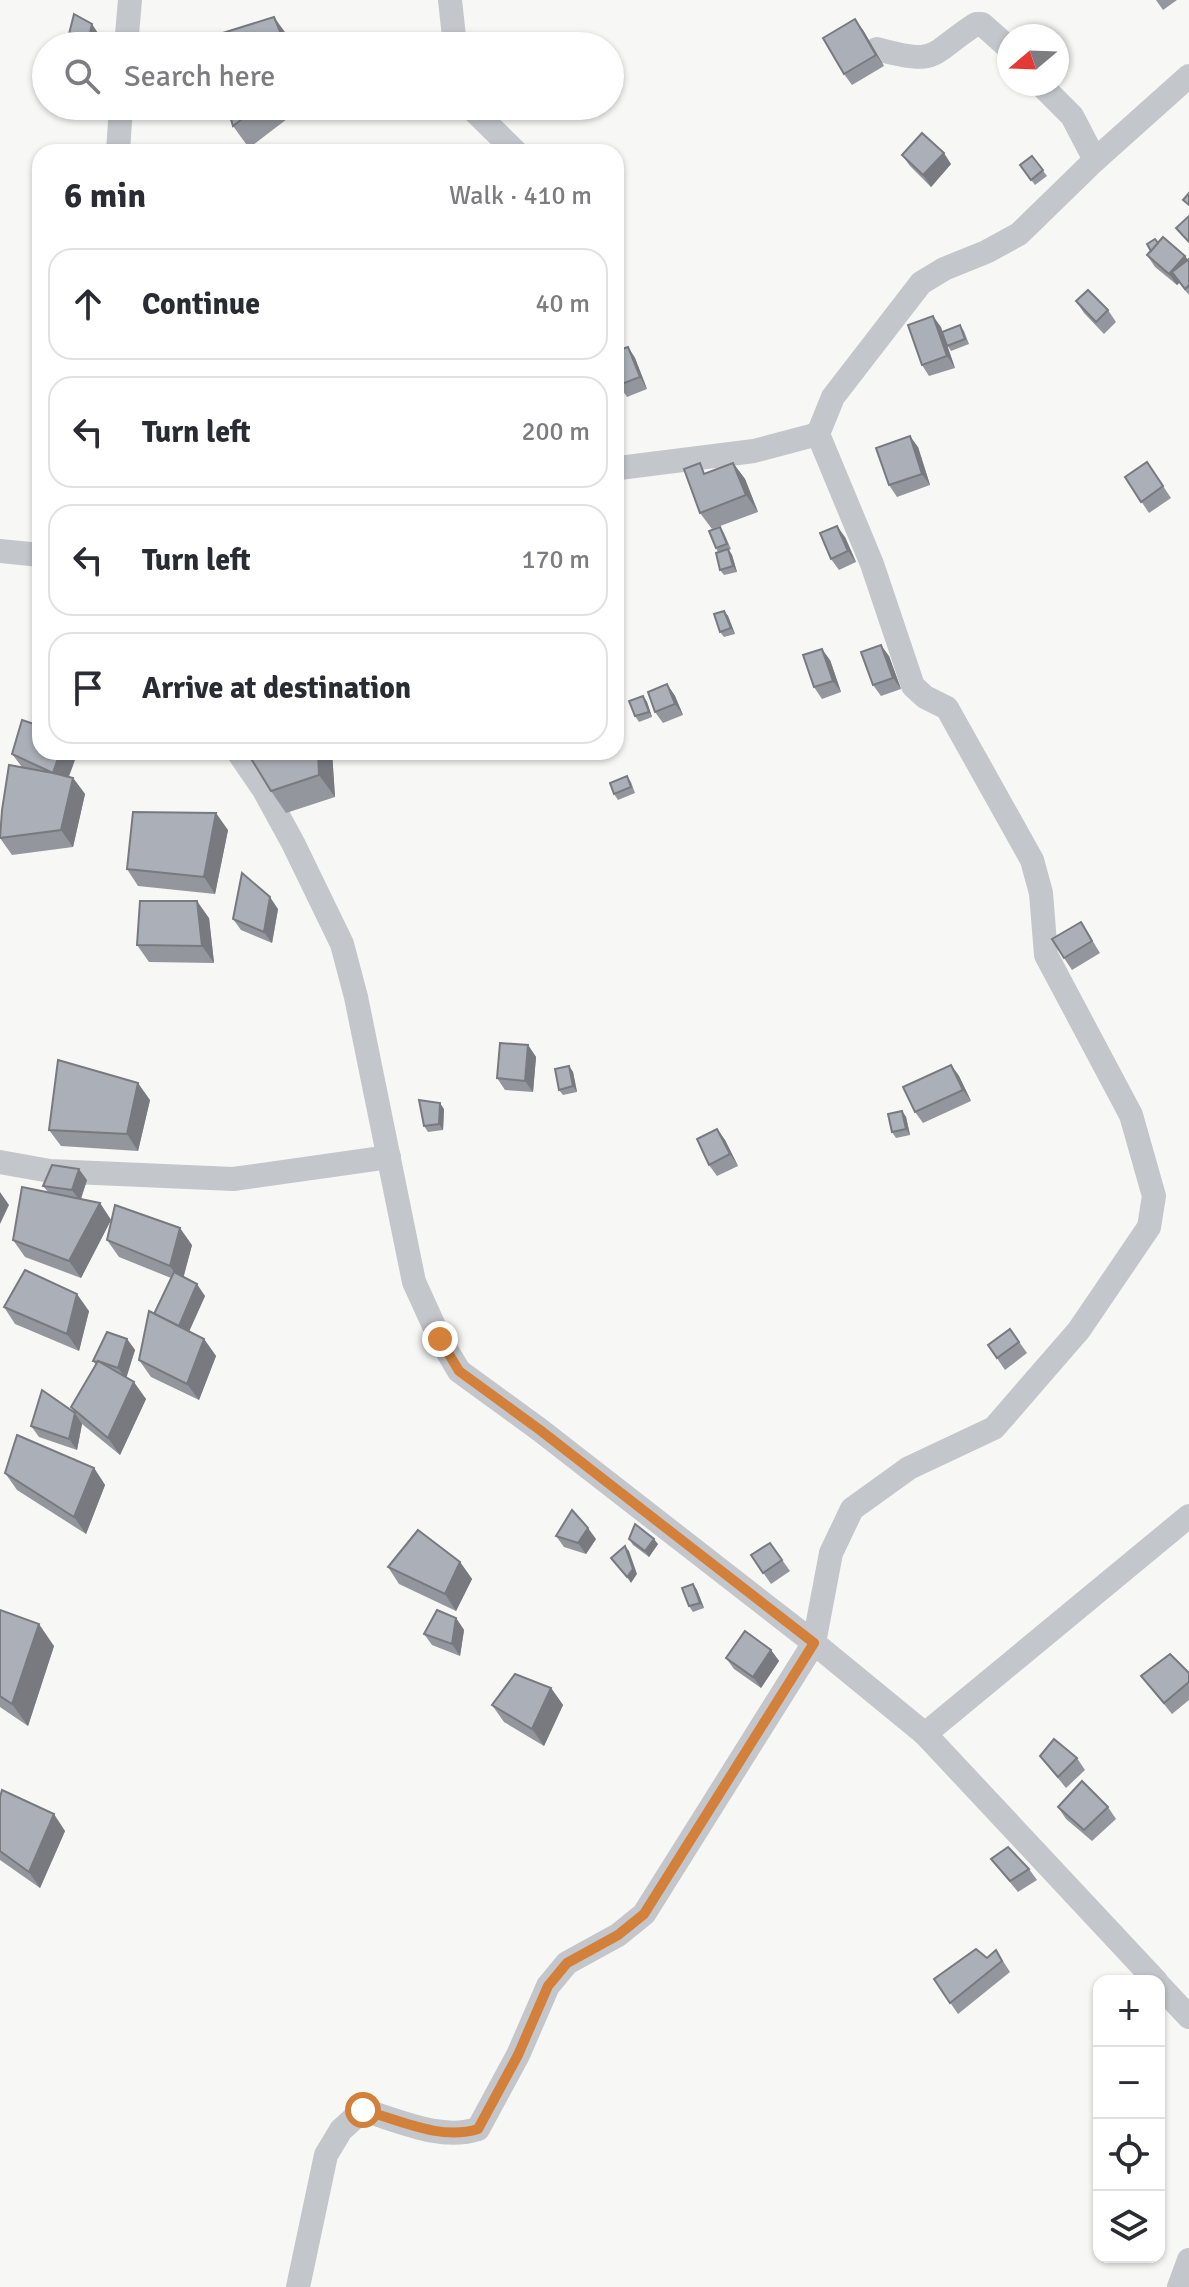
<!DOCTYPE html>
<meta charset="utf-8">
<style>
body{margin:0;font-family:Signika,sans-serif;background:#f7f7f7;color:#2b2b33}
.controls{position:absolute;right:24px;bottom:24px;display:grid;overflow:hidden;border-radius:16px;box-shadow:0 2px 6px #0004}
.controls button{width:72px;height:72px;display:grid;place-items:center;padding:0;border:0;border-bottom:2px solid #e1e1e2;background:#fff;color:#2b2b33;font:40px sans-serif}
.compass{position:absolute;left:997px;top:24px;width:72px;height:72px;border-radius:50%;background:#fff;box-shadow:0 2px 6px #0004;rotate:251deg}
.stop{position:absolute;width:24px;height:24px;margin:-18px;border:6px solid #d2803a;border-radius:50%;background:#fff}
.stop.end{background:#d2803a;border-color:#fff;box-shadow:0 2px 8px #0008}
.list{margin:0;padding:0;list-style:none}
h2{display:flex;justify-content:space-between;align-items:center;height:104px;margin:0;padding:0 32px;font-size:34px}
h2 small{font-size:26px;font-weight:400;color:#7c7c81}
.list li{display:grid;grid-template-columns:52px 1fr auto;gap:24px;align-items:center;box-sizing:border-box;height:112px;margin:0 16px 16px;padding:0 16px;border:2px solid #e1e1e2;border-radius:24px}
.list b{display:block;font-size:30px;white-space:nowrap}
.list em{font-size:26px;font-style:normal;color:#7c7c81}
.icon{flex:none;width:44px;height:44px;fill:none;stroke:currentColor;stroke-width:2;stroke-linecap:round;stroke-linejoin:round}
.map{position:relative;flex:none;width:1189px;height:2287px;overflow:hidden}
.search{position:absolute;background:#fff;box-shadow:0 2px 6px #0004;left:32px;top:32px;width:592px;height:88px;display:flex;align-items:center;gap:20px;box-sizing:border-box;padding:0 28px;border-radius:44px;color:#7c7c81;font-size:30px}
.panel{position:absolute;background:#fff;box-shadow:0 2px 6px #0004;left:32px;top:144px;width:592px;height:616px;border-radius:24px}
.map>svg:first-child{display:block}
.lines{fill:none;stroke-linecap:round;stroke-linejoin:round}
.minor{stroke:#c3c6ca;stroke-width:24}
.wall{fill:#93969d}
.shaded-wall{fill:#787a80}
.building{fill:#abafb7;stroke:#787a80;stroke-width:2}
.route{stroke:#d2803a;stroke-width:10}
</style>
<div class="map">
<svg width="1189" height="2287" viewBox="0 0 1189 2287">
<rect width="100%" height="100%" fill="#f7f7f5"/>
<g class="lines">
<g class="minor">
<polyline points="450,0 455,46"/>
<polyline points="126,46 130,0"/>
<path d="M877 49C939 66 928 55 976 24H982L1009 48"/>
<polyline points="1040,84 1072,116 1095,160"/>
<polyline points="469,106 516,152"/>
<polyline points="118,152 121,106"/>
<polyline points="616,465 619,468 754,451 818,434"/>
<polyline points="0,551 40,555"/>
<polyline points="238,752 264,790 293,843 342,944 356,997 414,1282 440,1339 459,1371 540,1430 814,1643 925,1734 1156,1981"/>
<polyline points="0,1162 50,1171 233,1179 389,1157"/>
<polyline points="925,1734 1189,1516"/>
<polyline points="1159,1985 1189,2017"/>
<path d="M298 2287 326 2155 341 2130 363 2110C400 2121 441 2141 478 2129L518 2055 548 1986 567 1963 618 1935 644 1914 814 1643 831 1553 852 1509 909 1468 994 1428 1079 1330 1149 1227 1154 1196 1131 1115 1046 955 1041 893 1032 860 947 708 925 697 913 686 872 564 818 434 833 397 921 283 944 269 986 252 1019 234 1095 160 1189 76"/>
<polyline points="1179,2287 1189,2260"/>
</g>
</g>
<g class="wall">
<polygon points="1156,0 1177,0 1163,10"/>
<polygon points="863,30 884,66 852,85 844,74"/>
<polygon points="227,106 304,106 249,148 233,126"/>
<polygon points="902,155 951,164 931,187 910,166"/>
<polygon points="1032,156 1047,176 1035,185 1020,165"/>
<polygon points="1158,243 1185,256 1188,260 1189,259 1189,295 1179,283 1177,285 1155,267 1147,255"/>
<polygon points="1076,301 1108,310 1116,322 1104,334 1084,313"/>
<polygon points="933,316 942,332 960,325 964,331 969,344 951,351 946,343 955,368 929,376 922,365"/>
<polygon points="628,347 635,358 647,389 627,397 619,385"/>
<polygon points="918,447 930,485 897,497 889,485"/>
<polygon points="1147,462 1171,498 1149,513 1125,477"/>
<polygon points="733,463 745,479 758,512 712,529 700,513 707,473"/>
<polygon points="720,527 724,533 731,549 729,550 732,555 737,572 724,575 720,570 718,552 716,548"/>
<polygon points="845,537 856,562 839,570 831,559"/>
<polygon points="724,611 728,616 735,634 724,637 720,632"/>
<polygon points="889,656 901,689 881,696 873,685"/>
<polygon points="830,660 841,692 822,699 814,687"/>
<polygon points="667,684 675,696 683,715 663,723 655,712"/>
<polygon points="643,696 647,702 652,717 639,722 635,716"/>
<polygon points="247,752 332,752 335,797 286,813 271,791"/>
<polygon points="12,754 73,778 85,794 73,847 12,855 0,838 22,767"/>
<polygon points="627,776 631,782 635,793 618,800 614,794"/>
<polygon points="228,830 215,894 138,886 127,869"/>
<polygon points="278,909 272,943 241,930 233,919"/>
<polygon points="209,918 214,963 149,962 137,945"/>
<polygon points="1081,922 1100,953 1072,970 1064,958"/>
<polygon points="528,1045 536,1057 533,1092 505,1090 497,1078"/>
<polygon points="951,1065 959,1076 971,1101 923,1123 915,1112"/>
<polygon points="569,1066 573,1072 577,1092 563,1095 559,1090"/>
<polygon points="150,1100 138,1151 61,1146 49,1130"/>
<polygon points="444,1109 443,1130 428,1132 424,1126"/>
<polygon points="902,1111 906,1117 910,1135 896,1138 892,1132"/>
<polygon points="717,1129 725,1140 738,1166 717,1176 709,1165"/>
<polygon points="87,1180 81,1199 100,1203 111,1220 81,1278 25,1257 13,1240 48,1192 43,1186"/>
<polygon points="107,1240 192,1245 183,1277 205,1296 189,1332 204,1339 216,1356 199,1400 151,1377 139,1360 154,1314 171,1278 119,1257"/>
<polygon points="4,1307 89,1311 79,1351 15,1324"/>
<polygon points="1010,1329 1027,1353 1005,1370 988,1345"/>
<polygon points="127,1339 135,1350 126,1377 146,1399 120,1455 82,1424 77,1450 39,1437 31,1426 75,1413 71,1407 96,1365 93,1361"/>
<polygon points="94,1468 105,1485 86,1534 17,1490 5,1473"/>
<polygon points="556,1536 596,1539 586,1554 564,1547"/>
<polygon points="629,1539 658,1544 649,1557 633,1545"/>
<polygon points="770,1543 790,1571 771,1584 751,1555"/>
<polygon points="460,1562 472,1579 456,1611 399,1584 388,1567"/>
<polygon points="693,1584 697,1590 704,1608 693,1612 689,1606"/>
<polygon points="0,1610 54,1646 28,1726 0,1707"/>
<polygon points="456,1618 464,1630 460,1656 432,1645 424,1634"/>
<polygon points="771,1650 779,1661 761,1688 734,1669 726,1658"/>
<polygon points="1189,1673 1189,1700 1172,1714 1141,1676"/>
<polygon points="551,1688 563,1705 544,1746 504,1722 492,1705"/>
<polygon points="1040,1756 1077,1758 1085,1770 1066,1788"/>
<polygon points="0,1797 65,1831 40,1888 0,1860"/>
<polygon points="1058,1807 1108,1807 1116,1819 1092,1841 1066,1819"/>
<polygon points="991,1859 1029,1869 1037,1880 1018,1892"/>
<polygon points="996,1950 1010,1972 958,2014 934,1979 987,1958"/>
</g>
<g class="shaded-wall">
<polygon points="274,17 290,39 293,46 286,46"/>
<polygon points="855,19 863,30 884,66 876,55"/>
<polygon points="92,24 100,36 98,46 87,46"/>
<polygon points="944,153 951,164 931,187 923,175"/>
<polygon points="1185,256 1189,262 1172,272 1179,283 1177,285 1169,274"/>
<polygon points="933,316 941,327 955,368 947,356"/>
<polygon points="628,347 635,358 647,389 640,377"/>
<polygon points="910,436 918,447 930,485 922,474"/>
<polygon points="733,463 745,479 758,512 746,495"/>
<polygon points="837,526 845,537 856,562 848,551"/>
<polygon points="728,549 732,555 737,572 733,566"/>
<polygon points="724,611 728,616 735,634 731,628"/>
<polygon points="881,645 889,656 901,689 893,678"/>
<polygon points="822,649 830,660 841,692 833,681"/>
<polygon points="667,684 675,696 683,715 675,704"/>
<polygon points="643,696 647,702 652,717 649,712"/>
<polygon points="60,752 78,752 64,790 53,773"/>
<polygon points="318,752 332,752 335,797 319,775"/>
<polygon points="73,778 85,794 73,847 61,830"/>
<polygon points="216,813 228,830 215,894 204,877"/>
<polygon points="270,897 278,909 272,943 264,932"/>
<polygon points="197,901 209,918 214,963 202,946"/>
<polygon points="528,1045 536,1057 533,1092 525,1081"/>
<polygon points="951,1065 959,1076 971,1101 963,1090"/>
<polygon points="569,1066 573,1072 577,1092 573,1086"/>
<polygon points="138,1083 150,1100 138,1151 127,1134"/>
<polygon points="440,1103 444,1109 443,1130 439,1124"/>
<polygon points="902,1111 906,1117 910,1135 906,1129"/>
<polygon points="717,1129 725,1140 738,1166 730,1154"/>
<polygon points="79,1169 87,1180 80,1201 72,1190"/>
<polygon points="0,1192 9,1205 0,1224"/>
<polygon points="100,1203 111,1220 81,1278 69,1261"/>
<polygon points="180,1228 192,1245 182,1283 170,1266"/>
<polygon points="197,1284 205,1296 185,1340 177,1329"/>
<polygon points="77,1294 89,1311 79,1351 67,1334"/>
<polygon points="127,1339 135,1350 126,1379 118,1368"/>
<polygon points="204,1339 216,1356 199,1400 187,1384"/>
<polygon points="134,1382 146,1399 120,1455 108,1438"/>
<polygon points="75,1413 82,1424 77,1450 69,1439"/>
<polygon points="94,1468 105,1485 86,1534 74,1517"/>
<polygon points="588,1528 596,1539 586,1554 578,1543"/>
<polygon points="654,1539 658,1544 649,1557 645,1551"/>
<polygon points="625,1546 629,1551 637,1574 631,1583 627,1577"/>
<polygon points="460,1562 472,1579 456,1611 445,1594"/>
<polygon points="693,1584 697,1590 704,1608 700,1603"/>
<polygon points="456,1618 464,1630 460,1656 452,1644"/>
<polygon points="39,1624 54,1646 28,1726 12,1704"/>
<polygon points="771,1650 779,1661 761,1688 753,1677"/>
<polygon points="551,1688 563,1705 544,1746 532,1729"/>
<polygon points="54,1814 65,1831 40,1888 29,1872"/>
</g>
<g class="building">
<polygon points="74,14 92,24 87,46 66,46"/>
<polygon points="274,17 286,46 210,46 207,38"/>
<polygon points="855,19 876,55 844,74 823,38"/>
<polygon points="227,106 259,106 233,126"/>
<polygon points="922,133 944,153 923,175 902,155"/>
<polygon points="1032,156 1043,170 1031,180 1020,165"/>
<polygon points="1189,193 1189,205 1183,200"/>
<polygon points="1189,216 1189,242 1176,228"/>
<polygon points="1163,237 1185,256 1169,274 1147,255"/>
<polygon points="1155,239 1158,243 1151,251 1147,244"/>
<polygon points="1189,259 1189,287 1188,286 1185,289 1172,272"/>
<polygon points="1088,290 1108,310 1096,322 1076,301"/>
<polygon points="933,316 947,356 922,365 908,325"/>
<polygon points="960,325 965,339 947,346 942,332"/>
<polygon points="628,347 640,377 619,385 616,377 616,351"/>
<polygon points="910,436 922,474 889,485 876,448"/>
<polygon points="1147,462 1163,486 1141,502 1125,477"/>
<polygon points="700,463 704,474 733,463 746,495 700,513 684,469"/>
<polygon points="837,526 848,551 831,559 820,533"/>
<polygon points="720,527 727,544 716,548 709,531"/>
<polygon points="728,549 733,566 720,570 716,553"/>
<polygon points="724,611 731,628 720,632 714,614"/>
<polygon points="881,645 893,678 873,685 861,652"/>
<polygon points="822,649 833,681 814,687 803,655"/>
<polygon points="667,684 675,704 655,712 648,692"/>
<polygon points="643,696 649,712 635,716 629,701"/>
<polygon points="22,720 40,726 40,752 60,752 53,773 73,778 61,830 0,838 2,810 9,765 53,773 12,754"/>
<polygon points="247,752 318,752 319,775 271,791"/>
<polygon points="627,776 631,787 614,794 610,783"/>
<polygon points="133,812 216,813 204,877 127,869"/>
<polygon points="242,873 270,897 264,932 233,919"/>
<polygon points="140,901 197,901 202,946 137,945"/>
<polygon points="1081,922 1092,941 1064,958 1052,939"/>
<polygon points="500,1043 528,1045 525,1081 497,1078"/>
<polygon points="58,1060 138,1083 127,1134 49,1130"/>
<polygon points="951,1065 963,1090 915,1112 903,1087"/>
<polygon points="569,1066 573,1086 559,1090 555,1069"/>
<polygon points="419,1100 440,1103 439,1124 424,1126"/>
<polygon points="902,1111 906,1129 892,1132 888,1114"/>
<polygon points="717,1129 730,1154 709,1165 697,1139"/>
<polygon points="52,1165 79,1169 72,1190 43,1186"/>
<polygon points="22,1187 100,1203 69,1261 13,1240"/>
<polygon points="115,1205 180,1228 170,1266 107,1240"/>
<polygon points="25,1270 77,1294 67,1334 4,1307"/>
<polygon points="174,1272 197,1284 179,1326 154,1314"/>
<polygon points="149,1311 204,1339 187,1384 139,1360"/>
<polygon points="1010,1329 1019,1342 997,1358 988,1345"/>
<polygon points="107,1332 127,1339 118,1368 98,1361 98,1362 93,1361"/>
<polygon points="98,1361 134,1382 108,1438 71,1407"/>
<polygon points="42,1390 75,1413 69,1439 31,1426"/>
<polygon points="17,1435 94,1468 74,1517 5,1473"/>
<polygon points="572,1510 588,1528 578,1543 556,1536"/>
<polygon points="635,1524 654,1539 645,1551 629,1539"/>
<polygon points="418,1530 460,1562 445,1594 388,1567"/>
<polygon points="770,1543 782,1560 763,1573 751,1555"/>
<polygon points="625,1546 633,1569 627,1577 611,1558"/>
<polygon points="693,1584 700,1603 689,1606 682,1588"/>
<polygon points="0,1610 39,1624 12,1704 0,1696"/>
<polygon points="437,1610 456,1618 452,1644 424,1634"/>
<polygon points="745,1631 771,1650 753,1677 726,1658"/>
<polygon points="1170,1654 1189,1673 1189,1682 1164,1703 1141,1676"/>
<polygon points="515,1674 551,1688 532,1729 492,1705"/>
<polygon points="1054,1739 1077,1758 1058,1777 1040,1756"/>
<polygon points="1082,1781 1108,1807 1084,1830 1058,1807"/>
<polygon points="2,1790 54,1814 29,1872 0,1851 0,1797"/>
<polygon points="1008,1847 1029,1869 1010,1881 991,1859"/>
<polygon points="976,1949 987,1958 996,1950 1002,1961 950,2003 934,1979"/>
</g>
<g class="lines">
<path class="route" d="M363 2110C399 2120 441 2141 478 2129L518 2055 548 1986 567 1963 618 1935 644 1914 814 1643 540 1430 459 1371 440 1339"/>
</g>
</svg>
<div class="controls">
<button>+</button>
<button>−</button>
<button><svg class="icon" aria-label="locate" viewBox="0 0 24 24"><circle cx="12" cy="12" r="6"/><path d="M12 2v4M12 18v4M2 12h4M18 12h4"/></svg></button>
<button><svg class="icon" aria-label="layers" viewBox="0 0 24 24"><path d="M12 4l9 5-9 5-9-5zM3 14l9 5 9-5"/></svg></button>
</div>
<svg class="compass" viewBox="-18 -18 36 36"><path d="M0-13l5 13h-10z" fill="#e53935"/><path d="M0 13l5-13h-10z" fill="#7c7c81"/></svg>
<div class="stop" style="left:363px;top:2110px"></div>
<div class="stop end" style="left:440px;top:1339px"></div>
<div class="search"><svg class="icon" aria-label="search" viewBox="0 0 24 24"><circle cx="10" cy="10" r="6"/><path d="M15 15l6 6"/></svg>Search here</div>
<section class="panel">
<h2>6 min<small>Walk · 410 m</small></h2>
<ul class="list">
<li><svg class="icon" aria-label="ahead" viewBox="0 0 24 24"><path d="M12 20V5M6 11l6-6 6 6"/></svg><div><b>Continue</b></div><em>40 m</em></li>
<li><svg class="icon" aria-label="left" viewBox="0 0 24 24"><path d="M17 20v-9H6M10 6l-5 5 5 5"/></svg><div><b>Turn left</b></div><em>200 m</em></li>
<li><svg class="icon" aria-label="left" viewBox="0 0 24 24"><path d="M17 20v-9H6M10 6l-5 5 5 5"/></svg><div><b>Turn left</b></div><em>170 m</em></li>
<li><svg class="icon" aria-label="arrive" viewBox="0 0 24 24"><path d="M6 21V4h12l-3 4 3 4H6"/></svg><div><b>Arrive at destination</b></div></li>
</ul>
</section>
</div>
